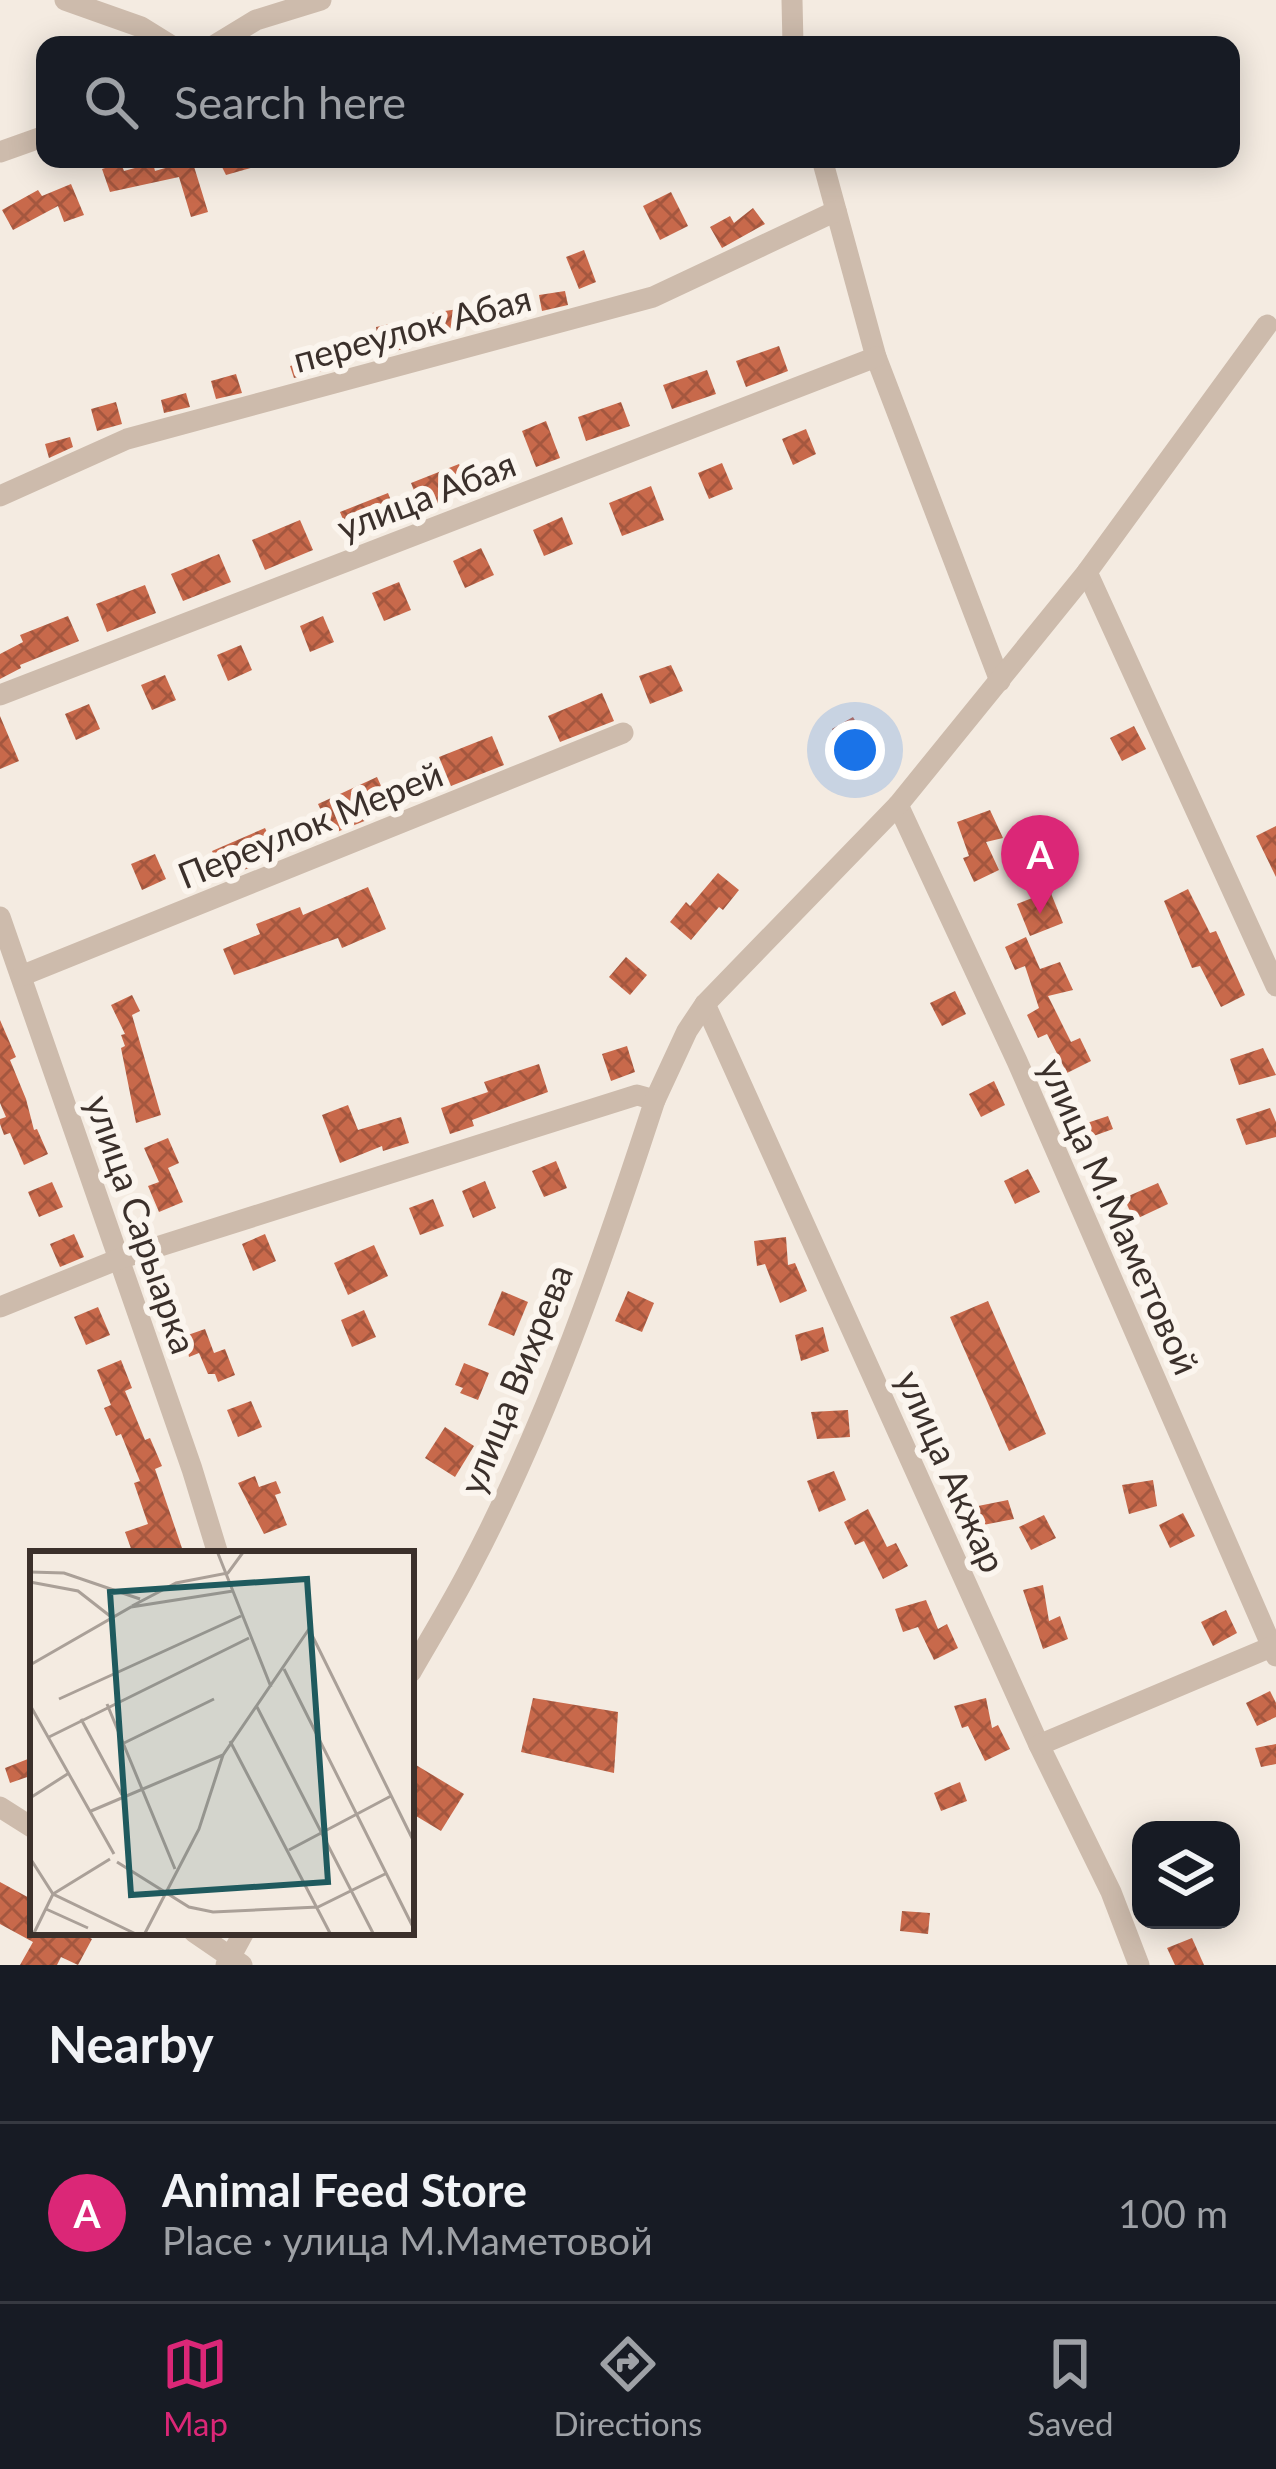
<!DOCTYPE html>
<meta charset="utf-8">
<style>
body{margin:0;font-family:Lato,sans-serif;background:#20242c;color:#f1f3f6}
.controls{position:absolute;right:36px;bottom:36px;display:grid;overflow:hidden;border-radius:24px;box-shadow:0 6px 30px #0003}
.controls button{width:108px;height:108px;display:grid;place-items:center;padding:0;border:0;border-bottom:3px solid #363941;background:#171b24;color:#f1f3f6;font:60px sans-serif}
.you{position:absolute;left:855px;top:750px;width:42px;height:42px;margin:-30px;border:9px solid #fff;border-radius:50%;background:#1a73e8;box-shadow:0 0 0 18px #1a73e833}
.badge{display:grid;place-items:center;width:78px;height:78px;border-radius:50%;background:#db2777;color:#fff;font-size:39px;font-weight:700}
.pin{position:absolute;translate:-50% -99px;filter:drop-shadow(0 3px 6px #0008)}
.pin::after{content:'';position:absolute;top:63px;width:42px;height:36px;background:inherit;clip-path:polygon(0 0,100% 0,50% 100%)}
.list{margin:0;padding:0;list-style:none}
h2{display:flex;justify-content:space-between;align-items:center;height:156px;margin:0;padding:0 48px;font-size:51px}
h2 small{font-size:39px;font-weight:400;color:#9ea1a6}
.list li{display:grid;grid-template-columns:78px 1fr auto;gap:36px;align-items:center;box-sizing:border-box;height:180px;padding:0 48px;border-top:3px solid #363941}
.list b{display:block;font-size:45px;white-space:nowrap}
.list p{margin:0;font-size:39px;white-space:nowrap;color:#9ea1a6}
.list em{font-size:39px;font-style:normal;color:#9ea1a6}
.icon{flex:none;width:66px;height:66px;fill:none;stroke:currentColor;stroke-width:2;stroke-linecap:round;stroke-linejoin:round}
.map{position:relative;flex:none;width:1276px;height:1965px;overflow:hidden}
.search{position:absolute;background:#171b24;box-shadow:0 6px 30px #0003;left:36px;right:36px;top:36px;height:132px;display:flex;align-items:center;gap:30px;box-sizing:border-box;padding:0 42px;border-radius:24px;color:#9ea1a6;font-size:45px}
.sheet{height:336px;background:#171b24}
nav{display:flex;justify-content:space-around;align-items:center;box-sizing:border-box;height:168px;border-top:3px solid #363941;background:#171b24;font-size:33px;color:#9ea1a6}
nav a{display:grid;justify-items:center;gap:6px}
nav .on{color:#db2777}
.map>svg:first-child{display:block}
.building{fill:url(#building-cross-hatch)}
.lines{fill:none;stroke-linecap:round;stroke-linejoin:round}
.minor{stroke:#cdbbac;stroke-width:21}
.labels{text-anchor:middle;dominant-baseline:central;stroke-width:12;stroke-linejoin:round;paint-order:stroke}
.street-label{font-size:36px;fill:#3b302b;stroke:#fbf5ee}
.inset-road{fill:none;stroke:#aaa098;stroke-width:3}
.view{fill:#1f5a5e;fill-opacity:0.15;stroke:#1f5a5e;stroke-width:6}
.inset-edge{fill:none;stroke:#3b302b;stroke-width:6}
</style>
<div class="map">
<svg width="1276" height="1965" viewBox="0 0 1276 1965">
<defs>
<pattern id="building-cross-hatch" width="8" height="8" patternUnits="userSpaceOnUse" patternTransform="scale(3)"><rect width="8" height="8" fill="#c8694b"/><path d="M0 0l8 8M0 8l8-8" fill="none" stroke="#a4573f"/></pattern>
</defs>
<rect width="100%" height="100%" fill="#f4ebe1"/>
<g class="building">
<polygon points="218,159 267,159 268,163 226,175"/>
<polygon points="192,160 208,212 191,217 179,177 110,192 102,169 121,163 124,171 153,163 155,171"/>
<polygon points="71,184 84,215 64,222 58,206 13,230 2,210 38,190 42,196"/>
<polygon points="671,192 688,226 660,240 643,206"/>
<polygon points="753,208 765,224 722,248 710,227 730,216 734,223"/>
<polygon points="584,250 596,282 579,289 566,257"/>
<polygon points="565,291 568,305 542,311 539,295"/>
<polygon points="501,301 507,321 485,327 477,306"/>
<polygon points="458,309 462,331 436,336 432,313"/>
<polygon points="399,322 403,349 380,355 376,327"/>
<polygon points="347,343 353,363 294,378 290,366 324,357 322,350"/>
<polygon points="779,346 788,371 746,387 736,361"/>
<polygon points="707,370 716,394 672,409 663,385"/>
<polygon points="236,374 242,393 216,399 211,381"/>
<polygon points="186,393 190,407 164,413 161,400"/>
<polygon points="116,402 122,424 97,431 91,409"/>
<polygon points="621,402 630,426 586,441 578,417"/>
<polygon points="546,421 560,458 536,467 522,431"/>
<polygon points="806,429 816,454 793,465 782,439"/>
<polygon points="70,437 73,447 49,458 45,444"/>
<polygon points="722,463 733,489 709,499 698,473"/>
<polygon points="459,464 470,491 422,511 411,483"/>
<polygon points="651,486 664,520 622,536 609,503"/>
<polygon points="388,493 398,518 350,537 340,512"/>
<polygon points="562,517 573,544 544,556 533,530"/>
<polygon points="300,520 313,550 265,570 252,540"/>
<polygon points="481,548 494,575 465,588 453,561"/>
<polygon points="219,554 231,582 183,601 171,574"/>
<polygon points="399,582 411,610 384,621 372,593"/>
<polygon points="145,585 156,613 107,632 96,604"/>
<polygon points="68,616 79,641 20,665 21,668 0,679 0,654 23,642 20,635"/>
<polygon points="323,616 334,642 310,652 300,626"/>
<polygon points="241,645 252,670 228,681 217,655"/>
<polygon points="671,665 683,691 650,704 639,676"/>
<polygon points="165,675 176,700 152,710 141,685"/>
<polygon points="602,693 614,721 560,742 548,716"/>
<polygon points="89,704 100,729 76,740 65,714"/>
<polygon points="0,716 19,761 0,769"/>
<polygon points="853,717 867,741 846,754 832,729"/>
<polygon points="1134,726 1146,749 1122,761 1110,738"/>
<polygon points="492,736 504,765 451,786 439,757"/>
<polygon points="377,777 392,810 332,834 318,804"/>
<polygon points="990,810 1003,838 986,842 999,870 974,882 963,858 969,856 957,822"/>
<polygon points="1276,826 1276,877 1256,836"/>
<polygon points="265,828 278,856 224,878 212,851"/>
<polygon points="155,854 166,879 142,890 131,864"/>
<polygon points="718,873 739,890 723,910 719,907 691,940 670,922 686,902 690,906"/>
<polygon points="368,887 386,929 342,948 338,938 234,975 223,949 260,934 256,924 300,907 303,915"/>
<polygon points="1188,889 1210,933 1216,931 1245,995 1221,1007 1200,966 1192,968 1164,901"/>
<polygon points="1050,891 1063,923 1030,936 1017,904"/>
<polygon points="1026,937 1040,969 1060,962 1073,990 1048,996 1071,1042 1080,1038 1091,1061 1067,1073 1047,1034 1038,1038 1027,1015 1039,1008 1025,966 1015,970 1005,947"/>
<polygon points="626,957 647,975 630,995 609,977"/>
<polygon points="955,991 966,1014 942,1026 930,1003"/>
<polygon points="132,995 140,1011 132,1015 161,1115 136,1123 121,1048 125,1046 121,1035 125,1034 111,1005"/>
<polygon points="0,1020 16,1057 10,1060 26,1099 34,1130 37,1129 48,1154 24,1165 10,1133 4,1135 0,1124 0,1119 6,1117 0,1103"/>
<polygon points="627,1046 635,1072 611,1081 602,1054"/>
<polygon points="1263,1048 1276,1075 1239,1085 1230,1059"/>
<polygon points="539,1064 548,1092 472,1120 474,1126 450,1134 441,1108 488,1092 484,1082"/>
<polygon points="994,1081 1005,1105 981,1117 969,1094"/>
<polygon points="348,1105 358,1130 401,1117 409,1143 383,1151 382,1146 340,1163 322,1115"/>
<polygon points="1270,1108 1276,1122 1276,1137 1246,1145 1236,1119"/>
<polygon points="1108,1116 1113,1129 1088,1138 1084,1124"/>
<polygon points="168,1138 179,1163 168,1168 183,1202 159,1212 148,1186 159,1182 144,1148"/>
<polygon points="556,1161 567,1188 544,1197 532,1171"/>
<polygon points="1028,1169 1040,1192 1015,1204 1004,1181"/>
<polygon points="485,1181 496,1208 473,1218 462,1191"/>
<polygon points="52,1182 63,1207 39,1217 28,1192"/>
<polygon points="1158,1183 1168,1204 1134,1220 1124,1198"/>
<polygon points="433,1199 444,1226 420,1235 409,1208"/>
<polygon points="74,1234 84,1257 60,1267 50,1244"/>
<polygon points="265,1234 276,1261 253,1271 242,1244"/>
<polygon points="786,1237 788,1265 795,1263 807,1291 780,1303 765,1264 757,1266 754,1241"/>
<polygon points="374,1245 388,1276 348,1295 334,1263"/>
<polygon points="502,1291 528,1302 514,1336 488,1325"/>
<polygon points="628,1291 654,1303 642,1332 615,1321"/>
<polygon points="988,1301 1046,1434 1009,1451 950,1317"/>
<polygon points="98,1307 110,1335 86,1345 74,1317"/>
<polygon points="364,1310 376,1337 352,1347 341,1320"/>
<polygon points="823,1327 829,1351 801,1361 795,1335"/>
<polygon points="205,1329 214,1353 225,1349 235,1375 218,1382 215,1374 208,1374 199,1353 189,1357 185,1336"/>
<polygon points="121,1360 132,1388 125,1391 145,1440 150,1438 162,1466 155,1469 184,1554 133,1554 125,1532 148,1524 134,1483 140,1481 121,1434 116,1436 104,1408 111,1405 97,1370"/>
<polygon points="464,1363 489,1373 478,1400 460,1393 463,1388 455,1385"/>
<polygon points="251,1401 262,1427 238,1437 227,1410"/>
<polygon points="848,1410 850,1437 817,1439 811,1412"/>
<polygon points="445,1427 474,1446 455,1477 425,1458"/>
<polygon points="834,1471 846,1500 819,1512 807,1481"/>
<polygon points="255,1476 259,1487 276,1481 281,1493 275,1495 287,1525 264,1534 238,1483"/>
<polygon points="1153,1480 1157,1506 1129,1514 1122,1485"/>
<polygon points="1008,1500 1014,1519 983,1525 978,1506"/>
<polygon points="868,1509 887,1547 896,1543 908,1566 883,1579 864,1541 855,1545 844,1522"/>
<polygon points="1183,1513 1195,1536 1170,1548 1159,1525"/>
<polygon points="1044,1515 1056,1538 1031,1550 1019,1527"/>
<polygon points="1043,1585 1049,1621 1060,1616 1068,1639 1043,1649 1023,1590"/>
<polygon points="926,1600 938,1629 947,1624 958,1648 934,1660 918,1627 903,1632 895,1609"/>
<polygon points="1226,1610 1237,1633 1213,1646 1201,1622"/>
<polygon points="1270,1691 1276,1703 1276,1717 1257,1726 1246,1703"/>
<polygon points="533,1698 618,1712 614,1773 521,1752"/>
<polygon points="986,1698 992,1728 998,1725 1010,1749 985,1761 968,1726 962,1728 954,1706"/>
<polygon points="1276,1744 1276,1764 1261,1767 1255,1748"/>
<polygon points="33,1757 33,1775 10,1783 5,1768"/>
<polygon points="411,1762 464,1794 441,1831 411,1813"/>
<polygon points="960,1782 967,1801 941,1811 934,1793"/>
<polygon points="0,1882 33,1900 33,1932 79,1932 92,1939 78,1965 61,1957 57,1965 20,1965 33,1942 0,1924"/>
<polygon points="902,1911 930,1913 928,1934 900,1931"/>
<polygon points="1192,1938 1204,1965 1175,1965 1167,1948"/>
</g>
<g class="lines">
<g class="minor">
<polyline points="65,0 141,27 170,45"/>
<polyline points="792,0 793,45"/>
<polyline points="215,45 256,20 321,0"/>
<polyline points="0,152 45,136"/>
<polyline points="822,159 876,357 1000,681"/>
<polyline points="0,496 127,439 653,297 836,211"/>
<polyline points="1087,572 1276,986"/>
<polyline points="0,695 876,357"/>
<polyline points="898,805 1017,1061 1276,1656"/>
<polyline points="0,917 192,1469 218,1554"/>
<polyline points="21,976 623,733"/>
<polyline points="705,1004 1039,1745 1111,1892 1139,1965"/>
<polyline points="0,1307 119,1259 637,1095 655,1100 687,1031 705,1004 898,805 1087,572 1267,325"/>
<path d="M411 1672C431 1637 452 1603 470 1568 548 1420 603 1259 655 1100"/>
<polyline points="1039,1745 1276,1645"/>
<polyline points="0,1807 33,1828"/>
<polyline points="194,1932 242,1965"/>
<polyline points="226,1965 244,1932"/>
</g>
</g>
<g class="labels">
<g class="street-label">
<text transform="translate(412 328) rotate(-15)">переулок Абая</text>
<text transform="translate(426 495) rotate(-21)">улица Абая</text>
<text transform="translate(310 824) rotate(-22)">Переулок Мерей</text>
<text transform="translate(1120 1216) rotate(66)">улица М.Маметовой</text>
<text transform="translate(142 1224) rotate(71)">улица Сарыарка</text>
<text transform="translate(515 1379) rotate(-68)">улица Вихрева</text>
<text transform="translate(952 1471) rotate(66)">улица Акжар</text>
</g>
</g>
<g transform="translate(30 1551)">
<rect width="384" height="384" fill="#f4ebe1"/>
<path class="inset-road" d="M187 0 241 136M0 21 34 22 110 48M0 31 48 40 80 65M102 55 146 32 198 22 214 0M279 78 384 291M0 114 101 56 203 40M254 118 384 378M29 148 211 65M77 153 145 318M0 154 84 303M227 156 344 384M51 168 92 244M19 186 219 87M200 190 301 384M94 192 184 148M0 247 39 222M61 260 193 204 279 78M259 299 361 245M0 307 23 343 108 384M87 311 159 356 183 361 288 356 357 322M16 358 58 377M3 384 23 343 80 308M114 384 169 278 193 204"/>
<path class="view" d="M277 28 298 331 101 344 80 41Z"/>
<rect width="384" height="384" class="inset-edge"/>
</g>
</svg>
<div class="controls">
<button><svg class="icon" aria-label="layers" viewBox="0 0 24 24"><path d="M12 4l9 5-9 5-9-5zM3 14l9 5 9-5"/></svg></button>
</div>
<div class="you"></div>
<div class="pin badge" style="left:1040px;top:914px">A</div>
<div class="search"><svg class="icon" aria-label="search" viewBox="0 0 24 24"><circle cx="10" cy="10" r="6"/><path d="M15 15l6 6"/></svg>Search here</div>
</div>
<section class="sheet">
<h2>Nearby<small></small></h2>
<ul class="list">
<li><span class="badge">A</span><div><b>Animal Feed Store</b><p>Place · улица М.Маметовой</p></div><em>100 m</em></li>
</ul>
</section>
<nav>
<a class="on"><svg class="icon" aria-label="map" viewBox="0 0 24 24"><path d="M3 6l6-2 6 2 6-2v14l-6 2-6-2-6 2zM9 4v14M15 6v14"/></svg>Map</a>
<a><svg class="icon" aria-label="directions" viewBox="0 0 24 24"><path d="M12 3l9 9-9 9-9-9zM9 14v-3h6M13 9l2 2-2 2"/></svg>Directions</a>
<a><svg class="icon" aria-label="saved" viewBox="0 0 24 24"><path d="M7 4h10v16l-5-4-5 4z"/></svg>Saved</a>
</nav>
